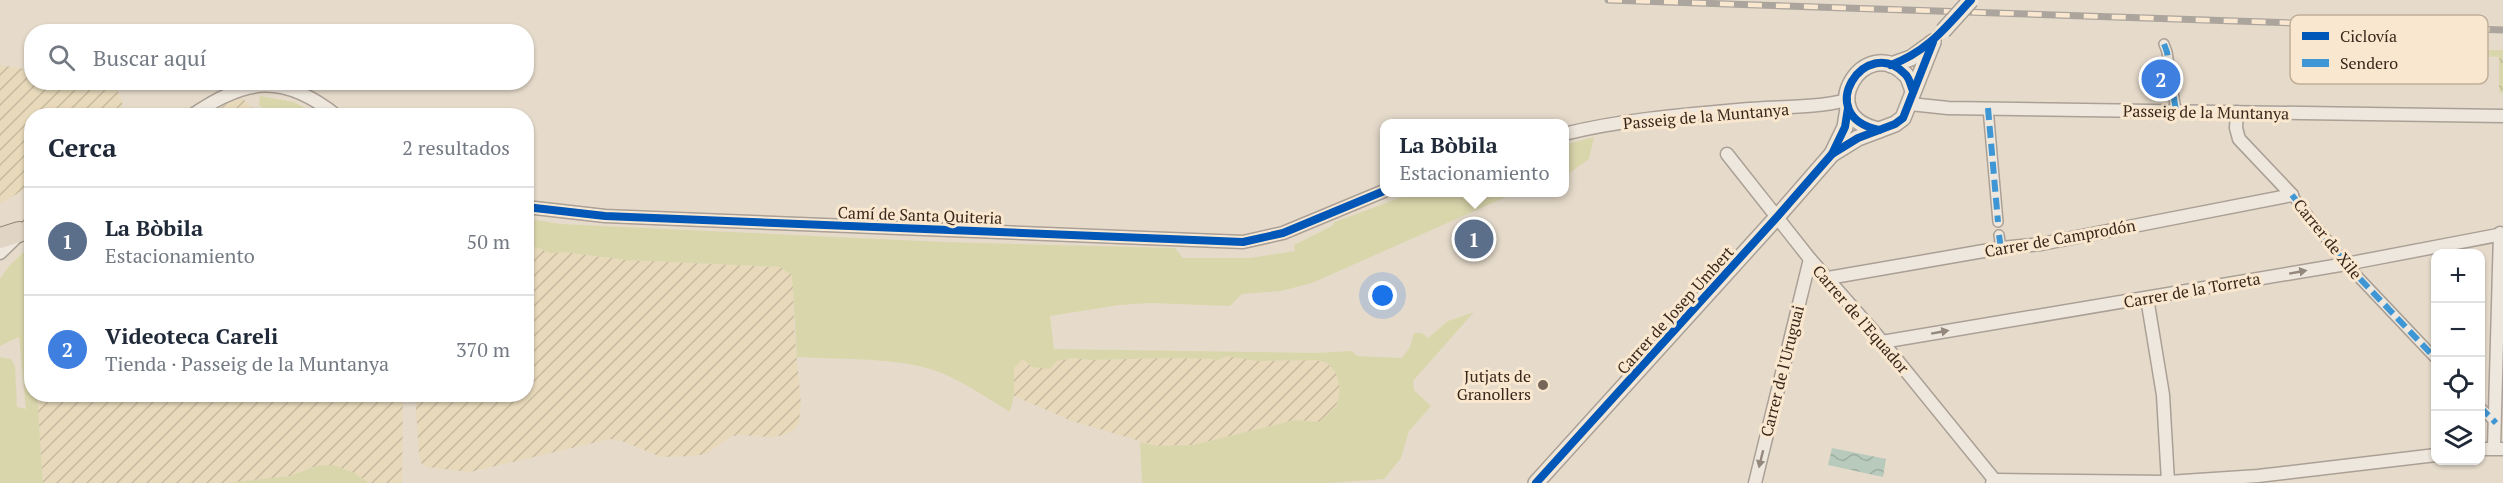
<!DOCTYPE html>
<html lang="es">
<meta charset="utf-8">
<style>
body{margin:0;font-family:"PT Serif",serif;background:#f6f6f7;color:#1f2937}
.controls{position:absolute;right:18px;bottom:18px;display:grid;overflow:hidden;border-radius:12px;box-shadow:0 2px 4px #0004}
.controls button{width:54px;height:54px;display:grid;place-items:center;padding:0;border:0;border-bottom:2px solid #e0e1e3;background:#fff;color:#1f2937;font:30px sans-serif}
.you{position:absolute;left:1383px;top:296px;width:21px;height:21px;margin:-15px;border:4px solid #fff;border-radius:50%;background:#1a73e8;box-shadow:0 0 0 9px #1a73e833}
.badge{display:grid;place-items:center;width:39px;height:39px;border-radius:50%;background:#b45309;color:#fff;font-size:20px;font-weight:700}
.pin{position:absolute;translate:-50% -50%;border:3px solid #fff;box-shadow:0 2px 6px #0006}
.popup{position:absolute;left:1380px;top:119px;width:189px;height:78px;box-sizing:border-box;display:grid;place-content:center;border-radius:12px;background:#fff;filter:drop-shadow(0 2px 4px #0005);font-size:20px;white-space:nowrap;color:#747a83}
.popup b{font-size:22px;color:#1f2937}
.popup::after{content:'';position:absolute;left:50%;top:100%;margin-left:-12px;border:12px solid transparent;border-top-color:#fff}
.list{margin:0;padding:0;list-style:none}
h2{display:flex;justify-content:space-between;align-items:center;height:78px;margin:0;padding:0 24px;font-size:26px}
h2 small{font-size:20px;font-weight:400;color:#747a83}
.list li{display:grid;grid-template-columns:39px 1fr auto;gap:18px;align-items:center;box-sizing:border-box;height:108px;padding:0 24px;border-top:2px solid #e0e1e3}
.list b{display:block;font-size:22px;white-space:nowrap}
.list p{margin:0;font-size:20px;white-space:nowrap;color:#747a83}
.list em{font-size:20px;font-style:normal;color:#747a83}
.icon{flex:none;width:33px;height:33px;fill:none;stroke:currentColor;stroke-width:2;stroke-linecap:round;stroke-linejoin:round}
.map{position:relative;flex:none;width:2503px;height:483px;overflow:hidden}
.search{position:absolute;background:#fff;box-shadow:0 2px 4px #0004;left:24px;top:24px;width:510px;height:66px;display:flex;align-items:center;gap:15px;box-sizing:border-box;padding:0 21px;border-radius:24px;color:#747a83;font-size:22px}
.panel{position:absolute;background:#fff;box-shadow:0 2px 4px #0004;left:24px;top:108px;width:510px;height:294px;border-radius:24px}
.map>svg:first-child{display:block}
.farmland{fill:url(#farmland-furrows)}
.green{fill:#dad6ac}
.park{fill:url(#park-crowns)}
.water{fill:url(#water-waves)}
.lines{fill:none;stroke-linecap:round;stroke-linejoin:round}
.pedestrian-casing{stroke:#aba095;stroke-width:12}
.minor-casing{stroke:#aba095;stroke-width:15}
.tertiary-casing{stroke:#aba095;stroke-width:18}
.trunk-casing{stroke:#90857b;stroke-width:22}
.pedestrian{stroke:#eee7dd;stroke-width:9}
.minor{stroke:#eee7dd;stroke-width:12}
.tertiary{stroke:#eee7dd;stroke-width:15}
.trunk{stroke:#e0d4c4;stroke-width:20}
.rail-casing{stroke:#aca59d;stroke-width:7}
.rail{stroke:#f9e8cf;stroke-width:4.5;stroke-dasharray:14;stroke-linecap:butt}
.tertiary-bridge-casing{stroke:#aba095;stroke-width:18;stroke-linecap:butt}
.tertiary-bridge{stroke:#eee7dd;stroke-width:15}
.quiet{stroke:#3e96d4;stroke-width:6;stroke-dasharray:12 6;stroke-linecap:butt}
.cycleway-casing{stroke:#f9e8cf;stroke-width:11}
.cycleway{stroke:#0057b8;stroke-width:8}
.oneway{fill:#94877c}
.poi-dot{fill:#766659;stroke:#f9e8cf;stroke-width:2}
.labels{text-anchor:middle;dominant-baseline:central;stroke-width:6;stroke-linejoin:round;paint-order:stroke}
.street-label{font-size:16px;fill:#3a271b;stroke:#f9e8cf}
.poi-label{font-size:16px;fill:#3a271b;stroke:#f9e8cf;text-anchor:end}
.key{fill:#f9e8cf;stroke:#c0ae99;stroke-width:1.5}
.key-label{font-size:16px;fill:#3a271b}
</style>
<div class="map">
<svg width="2503" height="483" viewBox="0 0 2503 483">
<defs>
<pattern id="farmland-furrows" width="10" height="10" patternUnits="userSpaceOnUse" patternTransform="scale(1.5)"><rect width="10" height="10" fill="#e7d9ba"/><path d="M-1 1l2-2M0 10L10 0M9 11l2-2" fill="none" stroke="#c7ba9f"/></pattern>
<pattern id="park-crowns" width="20" height="18" patternUnits="userSpaceOnUse" patternTransform="scale(1.5)"><rect width="20" height="18" fill="#dad6ac"/><path d="M2 6a3 3 0 1 1 6 0M12 15a3 3 0 1 1 6 0" fill="none" stroke="#bcb893"/></pattern>
<pattern id="water-waves" width="16" height="10" patternUnits="userSpaceOnUse" patternTransform="scale(1.5)"><rect width="16" height="10" fill="#b7cabc"/><path d="M0 5q4-4 8 0t8 0" fill="none" stroke="#9eaea1"/></pattern>
</defs>
<rect width="100%" height="100%" fill="#e6dbcb"/>
<g class="farmland">
<polygon points="0,65 31,70 32,82 114,83 122,101 122,116 32,116 31,185 0,204"/>
<polygon points="236,99 243,99 260,115 207,115"/>
<polygon points="527,243 550,253 564,252 626,260 780,267 787,270 792,274 793,282 794,328 801,404 799,421 795,429 784,435 770,437 741,435 732,436 706,454 693,456 661,457 622,441 610,439 470,472 427,467 421,463 419,455 415,395 526,394"/>
<polygon points="1227,356 1257,361 1317,360 1327,363 1336,373 1340,388 1337,406 1319,422 1295,420 1193,445 1157,446 1072,421 1014,396 1014,368 1023,359 1057,361 1073,358 1090,360 1168,358 1212,359 1216,361"/>
<polygon points="37,395 403,395 402,483 369,483 354,473 316,466 290,476 226,483 43,483"/>
</g>
<g class="green">
<polygon points="260,96 294,102 318,115 274,115 259,105"/>
<polygon points="1594,137 1589,159 1564,177 1564,145"/>
<path d="M1413 193H1515L1312 283 1281 291 1242 294 1230 306 1150 303 1120 305 1050 316 1054 349 1317 353 1352 351 1357 356 1402 358 1410 347 1414 333H1422L1428 338 1448 321 1474 312 1413 381 1414 390 1431 406 1409 431 1401 458 1384 479 1329 483H1142L1140 442 1157 446 1193 445 1295 420 1319 422 1337 406 1340 388 1336 373 1327 363 1317 360 1257 361 1227 356 1216 361 1212 359 1168 358 1090 360 1073 358 1057 361 1050 369 1032 367 1023 359 1014 368V396L1010 412C982 395 955 375 923 367 887 358 835 359 797 357L792 275 780 267 626 260 564 252 550 253 527 243 526 218 560 224 943 242 1175 248 1183 258H1250L1295 251 1294 245 1332 226 1335 222Z"/>
<polygon points="27,249 32,311 32,394 37,395 43,483 0,483 0,357 11,359 15,366 17,407 26,409 19,337 0,346 0,279 9,266"/>
<polygon points="333,465 354,473 369,483 226,483 290,476 316,466"/>
</g>
<polygon class="park" points="2468,50 2503,50 2503,93 2499,92 2499,57 2468,56"/>
<polygon class="water" points="1832,448 1886,459 1883,477 1828,465"/>
<g class="lines">
<defs>
<g id="pedestrian">
<polyline points="2164,44 2167,52 2176,111"/>
<polyline points="1988,108 1998,222"/>
<polyline points="2292,195 2346,264 2436,359"/>
<polyline points="1999,235 2001,248"/>
<polyline points="2480,407 2496,423"/>
</g>
<g id="minor">
<polyline points="1910,104 1948,108 2503,116"/>
<polyline points="2237,112 2236,128 2239,139 2292,195"/>
<path d="M191 116C246 78 283 73 337 116"/>
<path d="M1564 134C1620 120 1680 115 1738 110 1775 106 1811 109 1847 100"/>
<polyline points="1727,154 1810,259 1875,333 1997,483"/>
<polyline points="526,207 605,216 1243,242 1283,233 1384,191"/>
<polyline points="0,253 32,222"/>
<polyline points="1828,278 2001,248 2041,244 2292,195"/>
<polyline points="2147,298 2163,395 2168,482"/>
<polyline points="1882,342 2346,264 2503,234"/>
<polyline points="2494,448 2500,233"/>
<polyline points="2480,449 2503,449"/>
<polyline points="1755,483 1810,259"/>
<polyline points="1992,483 1995,480 2168,482 2258,476 2436,455"/>
</g>
<g id="tertiary">
<polyline points="1891,65 1911,58 1933,42"/>
<path d="M1879 130C1811 116 1866 33 1905 74 1909 77 1911 86 1913 91"/>
<polyline points="1832,154 1858,138 1895,124 1903,118 1933,42"/>
<polyline points="1536,483 1777,217 1832,154 1845,127 1848,108"/>
</g>
<polyline id="trunk" points="0,238 19,232"/>
</defs>
<use href="#pedestrian" class="pedestrian-casing"/>
<use href="#minor" class="minor-casing"/>
<use href="#tertiary" class="tertiary-casing"/>
<use href="#trunk" class="trunk-casing"/>
<use href="#pedestrian" class="pedestrian"/>
<use href="#minor" class="minor"/>
<use href="#tertiary" class="tertiary"/>
<use href="#trunk" class="trunk"/>
<defs>
<polyline id="rail" points="1608,0 2503,30"/>
</defs>
<use href="#rail" class="rail-casing"/>
<use href="#rail" class="rail"/>
<defs>
<polyline id="tertiary-bridge" points="1943,31 1971,0"/>
</defs>
<use href="#tertiary-bridge" class="tertiary-bridge-casing"/>
<use href="#tertiary-bridge" class="tertiary-bridge"/>
<g class="quiet">
<polyline points="2164,44 2167,52 2176,111"/>
<polyline points="1988,108 1998,222"/>
<polyline points="2292,195 2346,264 2436,359"/>
<polyline points="1999,235 2001,248"/>
<polyline points="2480,407 2496,423"/>
</g>
<defs>
<g id="cycleway">
<path d="M1891 65C1928 51 1945 28 1971 0"/>
<path d="M1879 130C1811 116 1866 33 1905 74 1909 77 1911 86 1913 91"/>
<polyline points="1832,154 1858,138 1895,124 1903,118 1933,42"/>
<polyline points="526,207 605,216 1243,242 1283,233 1384,191"/>
<polyline points="1536,483 1777,217 1832,154 1845,127 1848,108"/>
</g>
</defs>
<use href="#cycleway" class="cycleway-casing"/>
<use href="#cycleway" class="cycleway"/>
</g>
<defs><path id="oneway-solid" d="M-6-.8H1V-3.2L6.5 0L1 3.2V.8H-6Z" transform="scale(1.5)"/></defs>
<g class="oneway">
<use href="#oneway-solid" transform="translate(2298 272) rotate(-10)"/>
<use href="#oneway-solid" transform="translate(1940 332) rotate(-10)"/>
<use href="#oneway-solid" transform="translate(1761 459) rotate(104)"/>
</g>
<circle class="poi-dot" cx="1543" cy="385" r="6"/>
<g class="labels">
<g class="street-label">
<text transform="translate(2206 112) rotate(1)">Passeig de la Muntanya</text>
<text transform="translate(1706 116) rotate(-5)">Passeig de la Muntanya</text>
<text transform="translate(920 215) rotate(2)">Camí de Santa Quiteria</text>
<text transform="translate(2060 238) rotate(-10)">Carrer de Camprodón</text>
<text transform="translate(2328 239) rotate(51)">Carrer de Xile</text>
<text transform="translate(2192 290) rotate(-10)">Carrer de la Torreta</text>
<text transform="translate(1675 310) rotate(-48)">Carrer de Josep Umbert</text>
<text transform="translate(1861 319) rotate(49)">Carrer de l'Equador</text>
<text transform="translate(1782 371) rotate(-76)">Carrer de l'Uruguai</text>
</g>
<g class="poi-label">
<text x="1531" y="376">Jutjats de<tspan x="1531" dy="18">Granollers</tspan></text>
</g>
</g>
<rect x="2290" y="15" width="198" height="69" rx="9" class="key"/>
<rect x="2302" y="32" width="27" height="8" fill="#0057b8"/>
<rect x="2302" y="59" width="27" height="8" fill="#3e96d4"/>
<g class="key-label">
<text x="2340" y="42">Ciclovía</text>
<text x="2340" y="69">Sendero</text>
</g>
</svg>
<div class="controls">
<button>+</button>
<button>−</button>
<button><svg class="icon" aria-label="locate" viewBox="0 0 24 24"><circle cx="12" cy="12" r="6"/><path d="M12 2v4M12 18v4M2 12h4M18 12h4"/></svg></button>
<button><svg class="icon" aria-label="layers" viewBox="0 0 24 24"><path d="M12 4l9 5-9 5-9-5zM3 14l9 5 9-5"/></svg></button>
</div>
<div class="you"></div>
<div class="pin badge" style="left:1474px;top:239px;background:#5c6f8a">1</div>
<div class="popup"><b>La Bòbila</b>Estacionamiento</div>
<div class="pin badge" style="left:2161px;top:79px;background:#3f7fe0">2</div>
<div class="search"><svg class="icon" aria-label="search" viewBox="0 0 24 24"><circle cx="10" cy="10" r="6"/><path d="M15 15l6 6"/></svg>Buscar aquí</div>
<section class="panel">
<h2>Cerca<small>2 resultados</small></h2>
<ul class="list">
<li><span class="badge" style="background:#5c6f8a">1</span><div><b>La Bòbila</b><p>Estacionamiento</p></div><em>50 m</em></li>
<li><span class="badge" style="background:#3f7fe0">2</span><div><b>Videoteca Careli</b><p>Tienda · Passeig de la Muntanya</p></div><em>370 m</em></li>
</ul>
</section>
</div>
